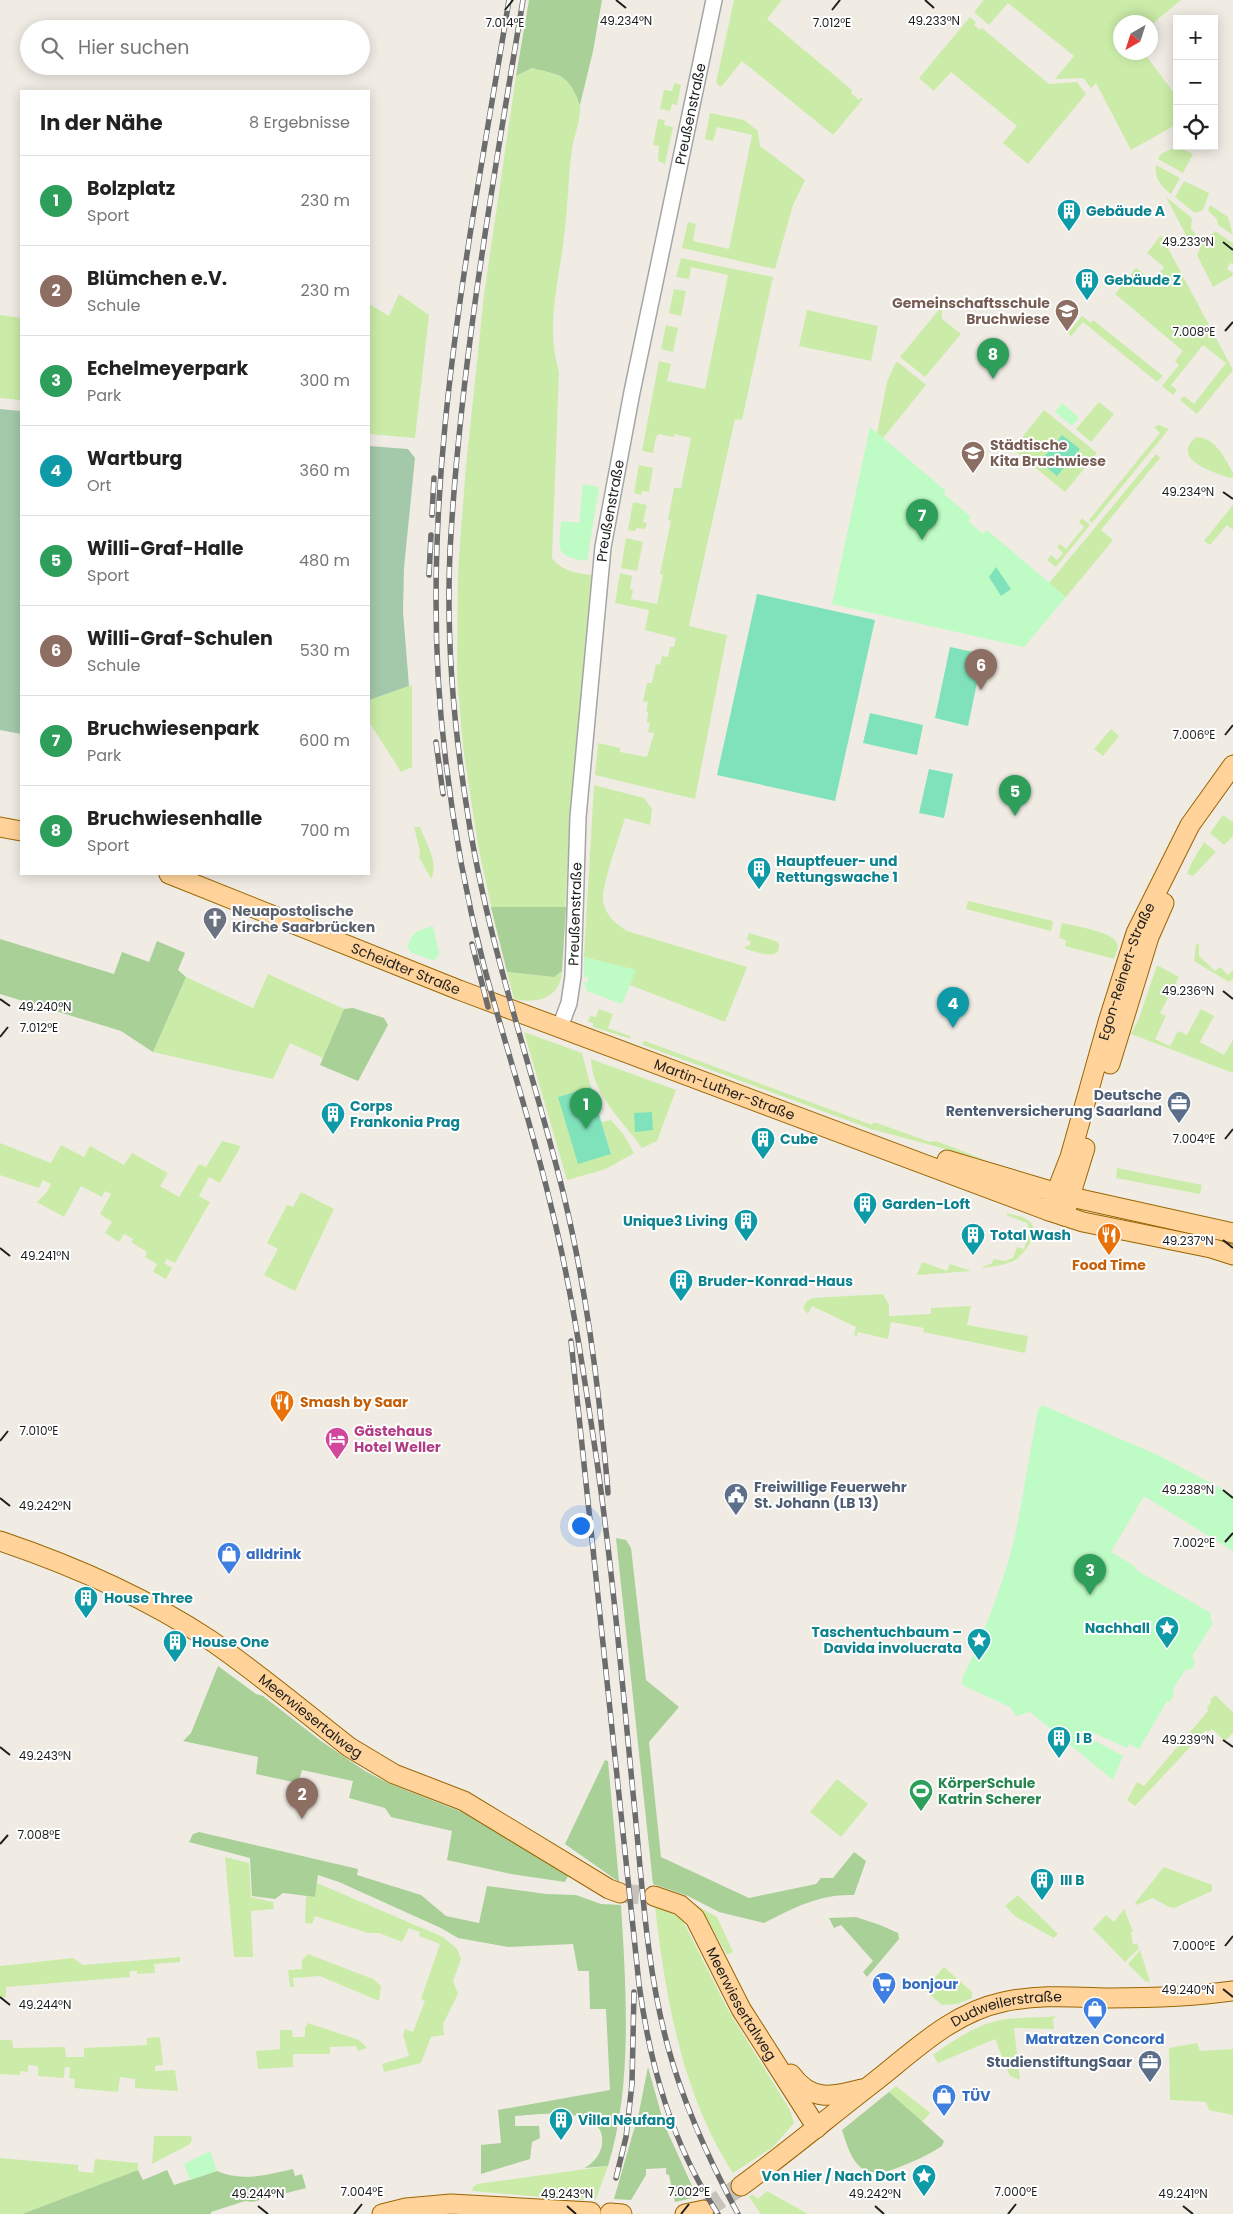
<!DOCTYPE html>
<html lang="de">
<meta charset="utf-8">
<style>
body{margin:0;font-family:Poppins,sans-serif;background:#f2f2f2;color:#222}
.controls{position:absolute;right:15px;top:15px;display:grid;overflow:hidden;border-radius:0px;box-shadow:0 2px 12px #0003}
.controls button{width:45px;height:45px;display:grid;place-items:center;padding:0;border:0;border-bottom:1px solid #e0e0e0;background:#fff;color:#222;font:25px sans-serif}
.compass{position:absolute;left:1113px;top:15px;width:45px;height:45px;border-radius:50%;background:#fff;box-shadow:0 2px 12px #0003;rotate:219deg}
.you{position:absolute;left:580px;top:1525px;width:18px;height:18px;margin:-12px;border:4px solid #fff;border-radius:50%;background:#1a73e8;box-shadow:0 0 0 8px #1a73e833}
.badge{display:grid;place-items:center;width:32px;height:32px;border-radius:50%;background:#2563eb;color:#fff;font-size:16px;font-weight:700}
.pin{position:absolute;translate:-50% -41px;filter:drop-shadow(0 1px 2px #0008)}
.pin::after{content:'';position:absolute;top:26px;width:18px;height:15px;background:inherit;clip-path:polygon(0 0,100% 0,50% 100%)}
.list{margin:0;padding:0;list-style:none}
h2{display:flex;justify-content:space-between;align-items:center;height:65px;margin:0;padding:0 20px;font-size:21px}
h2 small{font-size:16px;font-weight:400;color:#767676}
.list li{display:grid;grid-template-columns:32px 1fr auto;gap:15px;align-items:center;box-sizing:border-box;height:90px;padding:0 20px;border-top:1px solid #e0e0e0}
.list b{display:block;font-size:19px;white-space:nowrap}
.list p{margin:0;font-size:16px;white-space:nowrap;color:#767676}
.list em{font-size:16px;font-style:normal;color:#767676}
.icon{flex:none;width:28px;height:28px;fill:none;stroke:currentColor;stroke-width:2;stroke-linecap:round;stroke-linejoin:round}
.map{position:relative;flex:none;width:1233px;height:2214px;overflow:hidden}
.search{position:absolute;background:#fff;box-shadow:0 2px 12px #0003;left:20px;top:20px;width:350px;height:55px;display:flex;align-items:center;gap:12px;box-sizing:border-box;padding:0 18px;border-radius:28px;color:#767676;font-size:19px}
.panel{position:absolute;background:#fff;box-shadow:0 2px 12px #0003;left:20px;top:90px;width:350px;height:785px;border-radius:0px}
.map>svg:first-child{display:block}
.grass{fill:#caeca8}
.forest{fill:#a8d097}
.cemetery{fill:#a4c9aa}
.park{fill:#bffbc4}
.pitch{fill:#7fe2bb}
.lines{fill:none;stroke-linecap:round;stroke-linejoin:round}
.major-tunnel{stroke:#c6c3bc;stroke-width:19;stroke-dasharray:19 9;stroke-linecap:butt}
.minor-casing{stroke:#a5a5a5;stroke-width:18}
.major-casing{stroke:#996500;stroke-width:21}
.minor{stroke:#fff;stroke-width:15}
.major{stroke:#ffd39a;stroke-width:19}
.rail-casing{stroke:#6c6c6c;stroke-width:5.5}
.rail{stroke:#fff;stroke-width:4;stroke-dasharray:11;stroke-linecap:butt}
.ticks{fill:none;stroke:#1e1e1e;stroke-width:2}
.labels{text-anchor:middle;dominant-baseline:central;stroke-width:4;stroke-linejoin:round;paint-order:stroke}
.street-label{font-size:14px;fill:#1e1e1e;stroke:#fff}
.culture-label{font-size:14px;font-weight:bold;fill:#0d838f;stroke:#fff;text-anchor:start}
.education-label{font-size:14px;font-weight:bold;fill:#785e54;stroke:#fff;text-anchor:end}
.worship-label{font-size:14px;font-weight:bold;fill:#5b616d;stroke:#fff;text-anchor:start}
.service-label{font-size:14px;font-weight:bold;fill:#4e5e75;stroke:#fff;text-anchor:end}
.food-label{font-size:14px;font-weight:bold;fill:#c56008;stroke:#fff}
.hotel-label{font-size:14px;font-weight:bold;fill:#b23c85;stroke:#fff;text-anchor:start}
.shop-label{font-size:14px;font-weight:bold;fill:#366cbe;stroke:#fff;text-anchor:start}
.leisure-label{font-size:14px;font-weight:bold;fill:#27864d;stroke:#fff;text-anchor:start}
.ticks-label{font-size:12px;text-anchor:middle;fill:#1e1e1e;stroke:#fff;stroke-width:4;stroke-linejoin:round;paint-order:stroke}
</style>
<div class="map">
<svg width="1233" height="2214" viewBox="0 0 1233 2214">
<rect width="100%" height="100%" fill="#f0ece4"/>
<g class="grass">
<polygon points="734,0 782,0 767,19 852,90 851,93 859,100 861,97 863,99 833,135 742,61 721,87 716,83"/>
<polygon points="984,0 1181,0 1151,25 1150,22 1120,22 1120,52 1144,53 1177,97 1177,124 1131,150 1096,83 1091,88 1083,78 1055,79 1074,56 1008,3 989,25 974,12"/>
<polygon points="970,17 976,22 974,25 980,30 982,28 1049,84 1077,82 1086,94 1028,164 1003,143 1017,126 951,72 934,91 919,78"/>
<path d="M532 68C555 74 576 77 580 104 582 115 574 137 572 149 568 178 568 207 564 237 559 282 545 327 559 372L552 558C563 572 576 573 593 575L570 820 564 930 496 929 478 845 463 747 457 676 458 570 466 466 484 295 516 76Z"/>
<polygon points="674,83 681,85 677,105 672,104 670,111 660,109 664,90 672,91"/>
<polygon points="710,113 744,120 758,131 760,146 805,180 793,205 775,269 682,248 688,222 696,224 693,241 729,249 752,135 717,127 713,141 705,139"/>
<polygon points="658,119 665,120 664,125 673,127 665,164 658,161 659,146 653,145"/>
<polygon points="1173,148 1182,149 1193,154 1183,173 1158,159 1161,154"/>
<path d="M1156 165 1180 178 1171 194C1161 186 1154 179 1156 165Z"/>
<polygon points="1184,181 1209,193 1203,210 1195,213 1175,197"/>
<polygon points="1166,197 1192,218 1191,229 1197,236 1195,242 1193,244 1189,241"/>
<polygon points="1210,205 1228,217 1233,235 1218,225 1217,219 1208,211"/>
<polygon points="1215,231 1233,243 1233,264 1230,263 1227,269 1233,273 1232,276 1213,287 1197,255 1204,238 1209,237"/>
<polygon points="1161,235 1233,370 1197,414 1180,400 1184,396 1194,404 1226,363 1203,345 1171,385 1177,390 1173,395 1162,386 1179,365 1175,361 1183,351 1115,294 1136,268 1153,281 1164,267 1147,253"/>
<polygon points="681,258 773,277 742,420 735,419 689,626 727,635 695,799 595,775 598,743 620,748 620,752 647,757 654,733 648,732 650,723 647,722 648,712 646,711 648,702 643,701 647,683 652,683 656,664 660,665 662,656 668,657 670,647 674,647 676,638 645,630 649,610 615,603 620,573 632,576 630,589 633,590 631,599 657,604 663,575 660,574 671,521 668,520 674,488 681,488 691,438 674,434 674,437 659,434 656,437 653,453 642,451 659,361 671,364 667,381 705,389 728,275 691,267 689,279 676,277"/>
<polygon points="674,289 686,291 681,316 669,313"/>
<polygon points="399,294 429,315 415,438 369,434 369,304 389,316"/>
<polygon points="942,306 942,319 961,334 925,377 900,357"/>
<polygon points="807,310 878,326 871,361 799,346"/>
<polygon points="0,315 21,318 21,400 0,398"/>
<polygon points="1082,316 1091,323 1093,320 1163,376 1157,382 1083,322 1071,336 1068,333"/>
<polygon points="666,325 678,328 673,352 661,349"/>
<polygon points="898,362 926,385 883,438 877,433 887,382 895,364"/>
<polygon points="1099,402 1114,414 1091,442 1076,429"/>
<polygon points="1044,410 1097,453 1065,492 1015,451 1015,446"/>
<polygon points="1159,425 1169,429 1092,523 1089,520 1160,433 1154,427"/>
<path d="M1196 437C1216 438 1224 457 1233 473V477L1230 478C1214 472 1170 460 1196 437Z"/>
<polygon points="1156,454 1160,458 1101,530 1113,540 1066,597 1049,583"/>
<polygon points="639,465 653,468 649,492 642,491 641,495 634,493"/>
<polygon points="633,502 647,505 643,522 647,523 645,529 636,528 635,531 628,530"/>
<polygon points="1233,505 1233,530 1227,525 1210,545 1204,541"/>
<polygon points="1082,518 1090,525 1056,567 1047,560 1051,555 1057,560 1063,553 1057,547 1060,544 1066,549 1084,527 1079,522"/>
<polygon points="626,538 643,542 637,571 621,568"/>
<polygon points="412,685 412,767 401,772 369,722 369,700"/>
<polygon points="1111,729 1119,736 1103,756 1094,749"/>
<path d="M594 785 644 798 652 809 650 825 625 818C620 835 601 887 603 901 605 915 616 924 627 931L747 967 725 1022 630 985 635 970 584 957Z"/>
<polygon points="1223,815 1233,822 1233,836 1224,845 1210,833"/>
<path d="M414 827H420C425 841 440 864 431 879L419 857 420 851Z"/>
<polygon points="1204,842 1216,852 1193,876 1187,874 1192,862"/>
<polygon points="968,901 1053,921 1051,931 966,909"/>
<path d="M1062 923C1074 926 1114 932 1117 943 1119 948 1116 954 1114 959L1065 946 1066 940 1059 938Z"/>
<path d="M749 933 776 941 779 944C781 963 755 951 745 949L746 946H749L751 941 747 940Z"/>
<polygon points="1196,944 1199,944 1199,956 1215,971 1220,967 1228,975 1233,970 1233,978 1229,982 1194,961"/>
<polygon points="1157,965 1179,977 1160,1013 1166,1016 1155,1039 1170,1046 1178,1031 1187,1035 1201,1009 1214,1016 1200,1042 1224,1055 1233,1040 1233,1073 1131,1034 1139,1018"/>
<path d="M562 971C560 999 537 1004 514 999L507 972 554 977Z"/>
<polygon points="268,974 344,1009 323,1058 290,1043 273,1079 153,1052 186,977 253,1008"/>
<polygon points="599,1009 613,1014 608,1028 630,1036 631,1039 593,1027 593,1023 588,1022 590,1016 596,1017"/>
<polygon points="524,1032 582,1053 591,1087 558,1097 611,1154 602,1122 611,1120 624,1135 634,1153 606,1169 567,1180"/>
<polygon points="645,1041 872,1125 874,1122 930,1142 936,1141 986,1160 871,1129 643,1045 642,1042"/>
<path d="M591 1059 676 1090 657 1141 642 1148C623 1121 592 1094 591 1059Z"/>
<polygon points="222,1141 241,1146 220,1183 209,1177 199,1196 210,1202 175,1263 167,1259 164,1263 172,1268 166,1279 153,1272 157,1264 145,1257 147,1252 131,1242 133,1239 124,1234 119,1242 105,1233 112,1222 100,1214 111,1194 105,1191 102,1197 81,1186 64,1217 37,1202 47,1192 51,1184 43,1180 39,1188 0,1175 0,1143 51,1163 61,1145 84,1157 90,1146 124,1165 132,1153 168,1173 160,1186 179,1197 199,1164 206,1167"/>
<polygon points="1117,1168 1202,1185 1200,1194 1116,1178"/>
<polygon points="301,1192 334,1209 295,1291 264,1275 278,1249 267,1243 287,1205 293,1207"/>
<path d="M1007 1213C1013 1215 1023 1216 1029 1221 1042 1230 1024 1255 1015 1260 1006 1265 994 1266 984 1268L982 1267 991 1264 994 1259 1005 1261 1013 1258 1017 1247 1024 1249 1030 1231 1027 1223 1006 1215Z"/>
<polygon points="922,1262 947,1271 950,1264 971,1271 917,1275"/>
<polygon points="883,1294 889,1305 889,1316 931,1314 931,1308 971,1306 967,1325 1028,1336 1025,1353 923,1332 924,1328 891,1322 888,1339 858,1332 857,1336 854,1335 856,1327 812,1306 808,1314 803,1308 807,1301 813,1298"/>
<polygon points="1215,1695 1233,1712 1233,1733 1225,1741 1212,1729 1208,1732 1206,1730 1135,1806 1127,1800 1137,1782 1144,1786 1208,1711 1207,1708 1211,1702 1210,1700"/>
<polygon points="837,1779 868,1804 841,1837 810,1812"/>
<polygon points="225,1857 249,1863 251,1897 273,1902 274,1909 251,1911 253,1957 234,1957"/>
<polygon points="1164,1867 1212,1885 1212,1891 1174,1908 1169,1907 1153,1898 1137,1905 1135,1903"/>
<polygon points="317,1883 443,1937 457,1949 461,1959 453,1981 458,1994 443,2024 444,2035 431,2037 421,2063 384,2072 382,2064 409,2056 403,2035 405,2029 413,2032 425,2001 421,1999 440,1944 419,1936 420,1932 409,1928 402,1942 379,1933 368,1933 315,1916 312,1924 305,1923 306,1896 315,1897"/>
<polygon points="1018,1895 1058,1934 1054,1938 1016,1917 1005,1906"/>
<polygon points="692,1903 717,1917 733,1952 727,1955 708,1921"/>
<path d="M655 1907 667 1910 683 1921 728 2010 790 2110 794 2123 773 2147 733 2173C682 2094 666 2000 655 1907Z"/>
<polygon points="1124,1909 1133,1931 1131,1932 1133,1945 1137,1943 1139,1948 1125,1962 1093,1929 1106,1915 1114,1922"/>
<polygon points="1140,1950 1150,1982 1145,1981 1128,1964"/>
<polygon points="308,1954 373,1979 381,1986 379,2001 320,1976 293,1978 294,1987 290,1987 288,1970 302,1969 302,1960"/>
<polygon points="180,1957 180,1962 154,1964 155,1973 137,1974 137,1971 130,1971 130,1977 6,1987 6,1997 0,1997 0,1966 73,1958 83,1965"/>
<polygon points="944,1967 972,1992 972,1998 957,2004 942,2005 924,1990"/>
<path d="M1056 2016 1053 2020 1054 2029 1014 2028 1020 2080 1010 2076 995 2039 938 2063 933 2055C955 2039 979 2023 1006 2019 1022 2017 1039 2018 1056 2016Z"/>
<polygon points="308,2023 359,2040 367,2048 358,2051 356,2046 330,2047 330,2054 293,2054 293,2067 258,2069 256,2051 280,2049 280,2030 292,2030 293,2037 305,2037 305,2028"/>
<polygon points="160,2037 163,2065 155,2066 155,2071 175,2070 178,2091 135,2088 135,2079 120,2077 118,2092 74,2088 75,2079 69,2078 70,2067 65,2067 64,2078 38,2076 38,2066 28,2065 28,2072 20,2071 20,2075 0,2074 0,2040 12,2040 13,2048 65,2047 66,2057 84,2057 84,2048 147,2045 147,2038"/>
<polygon points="1197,2043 1200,2051 1233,2049 1233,2115 1209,2110 1206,2102 1170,2100 1169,2048"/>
<polygon points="896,2086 930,2113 922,2122 889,2092"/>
<polygon points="154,2136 191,2136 192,2139 190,2144 152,2164"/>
<polygon points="0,2158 78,2165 78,2171 93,2173 95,2159 138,2163 138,2170 22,2214 0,2214"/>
<polygon points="608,2166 596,2199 577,2200 472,2191 473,2187 477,2184"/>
<polygon points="767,2191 808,2214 761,2214 749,2197 752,2194 758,2199"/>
</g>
<g class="forest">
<path d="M529 0H602L593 51 580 105C568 74 563 76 532 68L516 76Z"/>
<polygon points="491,907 566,907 562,971 554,977 507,972"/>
<polygon points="0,939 114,974 122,952 149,962 157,941 185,953 178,970 186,977 153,1052 121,1031 0,994"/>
<polygon points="353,1008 384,1018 388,1025 358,1081 320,1065 344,1009"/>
<path d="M616 1538 626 1540 631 1548 646 1680 679 1707 649 1742 661 1857 749 1898 816 1884 821 1878H833L854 1852 866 1861 854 1895C819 1894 794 1908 764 1923L719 1912 688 1896 653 1884Z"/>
<polygon points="218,1666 256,1694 263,1696 321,1741 365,1771 390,1784 462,1812 569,1874 565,1882 511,1874 447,1860 452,1831 391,1817 385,1808 349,1798 353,1781 302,1770 298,1783 256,1774 258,1757 183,1741 191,1733"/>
<polygon points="605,1760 608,1761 619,1882 565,1844"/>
<path d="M199 1832 358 1869 357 1875 421 1895 446 1916 479 1923 487 1886 546 1894 576 1895 601 1904 621 1905C626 1988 633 2086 608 2166L584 2168C593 2164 601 2154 602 2144 607 2104 537 2115 515 2116V2126H539L540 2138 532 2142 530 2159 481 2174V2145L501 2143 498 2110 610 2090 606 2009H590L589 1971H578L573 1944 508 1947 458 1938 441 1928 339 1882 318 1875 315 1897 283 1893 275 1899 252 1896 250 1858 189 1842 193 1834Z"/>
<polygon points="856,1917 880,1925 898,1933 899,1939 867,1977 863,1972 873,1961 841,1925 834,1928 829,1918"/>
<polygon points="648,2067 664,2124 697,2197 675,2202 669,2175 666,2174 666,2168 646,2169 646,2175 631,2200 614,2199 639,2112"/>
<path d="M889 2092 944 2141 942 2146C928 2155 913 2162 897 2168 860 2182 852 2162 842 2130Z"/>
<path d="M293 2169 295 2176 302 2174 306 2188 252 2202 245 2201 211 2212V2214H22L138 2170 143 2180 167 2170 174 2185 217 2171C243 2182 266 2175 293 2169Z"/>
</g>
<g class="cemetery">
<polygon points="0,409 21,411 21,734 0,730"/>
<polygon points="369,446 408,449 415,458 404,568 403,612 409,686 369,700"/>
</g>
<g class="park">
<polygon points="1062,403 1079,418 1072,426 1055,412"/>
<polygon points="870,427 946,491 944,494 971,517 968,521 983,534 987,530 1066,597 1024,647 832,604"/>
<path d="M583 484 599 487 587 561C554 556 559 551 561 521L579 523Z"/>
<path d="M433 926 439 954 436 959 432 960 410 952 411 950 407 948C414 929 416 932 433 926Z"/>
<polygon points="584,957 636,970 622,1004 587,991 584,982 588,982 588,977 584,977"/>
<path d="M1042 1405 1160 1456 1233 1495V1551L1144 1496 1111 1552 1133 1565 1138 1571 1211 1613V1621L1213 1623 1192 1656 1195 1663 1192 1669 1185 1670 1173 1689 1174 1694 1170 1702 1167 1701 1139 1749 1129 1744 1127 1748 1094 1733 1092 1739 1123 1756 1113 1780 1030 1712 1016 1716 1010 1707 962 1685V1679C984 1632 1005 1582 1016 1531 1024 1491 1030 1451 1038 1410Z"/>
<polygon points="210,2151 217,2171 190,2180 184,2164"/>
</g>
<g class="pitch">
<polygon points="1062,435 1080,449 1057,476 1040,462"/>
<polygon points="996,567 1011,589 1001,596 989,577"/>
<polygon points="757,594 875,620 835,801 717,775"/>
<polygon points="950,647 983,654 968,726 935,718"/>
<polygon points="870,713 923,725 917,755 863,743"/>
<polygon points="929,769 953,774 944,818 919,813"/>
<polygon points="591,1087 611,1154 578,1164 558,1097"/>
<polygon points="652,1112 653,1130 635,1132 634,1113"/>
</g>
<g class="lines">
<g class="major-tunnel">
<polyline points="620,1893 654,1896"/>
<polyline points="705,2209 741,2186"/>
</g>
<defs>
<g id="minor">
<path id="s1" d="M560 1027 569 1003 573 976 578 817 603 547 632 392 714 0"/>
</g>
<g id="major">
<polyline points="0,827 21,831"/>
<path id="s2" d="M169 874 459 990 1049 1211 1083 1222 1211 1248 1233 1255"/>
<polyline points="1110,1064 1149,937 1164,903"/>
<polyline points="947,1160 1071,1197 1233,1233"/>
<path id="s3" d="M1049 1211 1070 1157 1108 1022 1136 933 1190 825 1233 765"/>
<polyline points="1064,1216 1085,1148"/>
<path id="s4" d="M0 1541C74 1566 145 1597 210 1640 258 1673 303 1711 349 1747L394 1774 464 1801 609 1889 620 1893"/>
<path id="s5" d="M654 1896 680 1905 695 1918 741 2009 817 2128"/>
<path d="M791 2074C811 2102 832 2097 862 2089"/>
<path id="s6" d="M741 2186C786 2153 829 2117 873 2083 913 2052 951 2013 1003 2002 1038 1994 1073 1997 1109 1998 1150 1998 1192 1997 1233 1991"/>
<polyline points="610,2213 622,2214"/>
<polyline points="382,2214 406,2208 451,2204 591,2212"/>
<polyline points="685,2214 704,2210"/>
</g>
</defs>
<use href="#minor" class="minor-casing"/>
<use href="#major" class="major-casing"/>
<use href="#minor" class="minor"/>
<use href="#major" class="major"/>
<defs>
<g id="rail">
<path d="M509 0C469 246 414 504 445 754 453 826 466 896 484 966 505 1046 532 1125 551 1206 572 1290 584 1376 597 1462 614 1582 624 1703 636 1823 643 1898 648 1974 668 2047 684 2106 709 2160 738 2214"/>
<path d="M523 0C493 182 460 366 450 551 446 638 454 730 468 816 488 945 532 1067 563 1192 580 1262 591 1332 599 1402 602 1433 606 1463 608 1493"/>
<polyline points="432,515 434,478"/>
<polyline points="429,575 431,535"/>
<polyline points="436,742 443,794"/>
<polyline points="472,944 488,1007"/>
<path d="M571 1341 639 1984C650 2066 672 2144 718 2214"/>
<polyline points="616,2178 626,2137 632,2084 634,1992"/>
</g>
</defs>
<use href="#rail" class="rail-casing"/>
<use href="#rail" class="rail"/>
</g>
<path class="ticks" d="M616 0 626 8M925 0 934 8M505 10 513 0M832 10 840 0M1223 242 1233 250M1225 331 1233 322M1223 492 1233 499M1225 735 1233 725M1223 991 1233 999M0 999 10 1006M0 1037 8 1027M1225 1139 1233 1129M1223 1240 1233 1248M0 1248 10 1256M0 1441 8 1431M1223 1490 1233 1498M0 1498 10 1506M1225 1542 1233 1533M1223 1740 1233 1747M0 1747 10 1755M0 1844 8 1835M1225 1946 1233 1936M1223 1989 1233 1997M0 1997 10 2005M258 2206 268 2214M567 2206 576 2214M875 2206 884 2214M1183 2206 1193 2214M354 2214 362 2204M681 2214 689 2204M1008 2214 1016 2204"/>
<defs>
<symbol id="building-pin" viewBox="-11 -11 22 30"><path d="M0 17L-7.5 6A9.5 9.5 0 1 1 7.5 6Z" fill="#0f9aa8" stroke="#fff"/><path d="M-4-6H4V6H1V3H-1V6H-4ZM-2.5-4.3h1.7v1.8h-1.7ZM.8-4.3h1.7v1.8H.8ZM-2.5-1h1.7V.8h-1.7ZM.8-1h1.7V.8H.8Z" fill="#fff"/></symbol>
<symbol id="school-pin" viewBox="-11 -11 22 30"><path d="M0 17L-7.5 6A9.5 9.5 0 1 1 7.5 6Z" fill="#8d6e63" stroke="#fff"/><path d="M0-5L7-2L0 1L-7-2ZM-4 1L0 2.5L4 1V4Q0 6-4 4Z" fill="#fff"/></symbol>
<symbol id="church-pin" viewBox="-11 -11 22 30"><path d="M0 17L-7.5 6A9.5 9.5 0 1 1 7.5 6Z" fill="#6b7280" stroke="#fff"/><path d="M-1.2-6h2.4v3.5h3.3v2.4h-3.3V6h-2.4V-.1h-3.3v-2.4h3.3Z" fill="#fff"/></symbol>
<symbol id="office-pin" viewBox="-11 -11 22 30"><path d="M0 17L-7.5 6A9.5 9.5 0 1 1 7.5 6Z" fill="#5c6f8a" stroke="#fff"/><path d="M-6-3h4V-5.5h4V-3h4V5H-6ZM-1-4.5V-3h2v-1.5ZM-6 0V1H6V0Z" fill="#fff"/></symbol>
<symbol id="restaurant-pin" viewBox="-11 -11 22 30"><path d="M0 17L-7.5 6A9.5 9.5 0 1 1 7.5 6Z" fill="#e8710a" stroke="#fff"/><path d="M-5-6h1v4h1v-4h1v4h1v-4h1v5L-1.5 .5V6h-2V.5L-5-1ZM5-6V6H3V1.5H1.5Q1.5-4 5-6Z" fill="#fff"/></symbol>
<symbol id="hotel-pin" viewBox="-11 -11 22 30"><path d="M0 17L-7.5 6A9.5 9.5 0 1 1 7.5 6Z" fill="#d1479c" stroke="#fff"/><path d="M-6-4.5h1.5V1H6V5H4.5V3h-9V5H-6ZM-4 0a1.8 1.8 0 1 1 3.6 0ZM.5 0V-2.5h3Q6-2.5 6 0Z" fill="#fff"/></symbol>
<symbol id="civic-pin" viewBox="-11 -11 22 30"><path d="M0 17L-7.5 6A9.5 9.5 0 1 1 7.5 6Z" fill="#5c6f8a" stroke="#fff"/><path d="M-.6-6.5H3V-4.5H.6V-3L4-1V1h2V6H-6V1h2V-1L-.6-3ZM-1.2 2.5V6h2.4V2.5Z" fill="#fff"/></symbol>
<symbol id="shop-pin" viewBox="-11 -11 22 30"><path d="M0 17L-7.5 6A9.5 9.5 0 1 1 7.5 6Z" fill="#3f7fe0" stroke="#fff"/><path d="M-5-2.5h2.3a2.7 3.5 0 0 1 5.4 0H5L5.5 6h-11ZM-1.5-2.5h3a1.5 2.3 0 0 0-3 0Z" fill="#fff"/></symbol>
<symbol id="sight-pin" viewBox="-11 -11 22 30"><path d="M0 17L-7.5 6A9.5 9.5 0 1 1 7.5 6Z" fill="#0f9aa8" stroke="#fff"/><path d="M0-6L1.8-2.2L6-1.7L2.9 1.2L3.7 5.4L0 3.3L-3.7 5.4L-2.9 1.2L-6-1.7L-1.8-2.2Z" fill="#fff"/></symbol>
<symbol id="stadium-pin" viewBox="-11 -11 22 30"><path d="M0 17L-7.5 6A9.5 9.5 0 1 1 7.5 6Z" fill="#2e9e5b" stroke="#fff"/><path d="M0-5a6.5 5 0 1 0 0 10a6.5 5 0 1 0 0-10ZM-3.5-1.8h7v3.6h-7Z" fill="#fff"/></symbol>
<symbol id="supermarket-pin" viewBox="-11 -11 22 30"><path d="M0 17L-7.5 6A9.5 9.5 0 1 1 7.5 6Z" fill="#3f7fe0" stroke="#fff"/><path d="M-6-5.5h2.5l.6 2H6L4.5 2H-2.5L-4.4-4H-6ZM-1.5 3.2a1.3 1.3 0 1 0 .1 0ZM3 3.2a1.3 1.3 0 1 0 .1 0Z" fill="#fff"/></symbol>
</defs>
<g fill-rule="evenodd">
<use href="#building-pin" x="1055" y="197" width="28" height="38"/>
<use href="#building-pin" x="1073" y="266" width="28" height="38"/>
<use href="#school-pin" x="1053" y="297" width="28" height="38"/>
<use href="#school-pin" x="959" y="439" width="28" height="38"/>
<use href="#building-pin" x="745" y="855" width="28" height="38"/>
<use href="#church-pin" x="201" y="905" width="28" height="38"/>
<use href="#office-pin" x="1165" y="1089" width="28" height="38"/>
<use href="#building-pin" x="319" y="1100" width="28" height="38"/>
<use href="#building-pin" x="749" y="1125" width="28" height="38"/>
<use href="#building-pin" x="851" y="1190" width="28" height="38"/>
<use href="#building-pin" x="732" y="1207" width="28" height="38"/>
<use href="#building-pin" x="959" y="1221" width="28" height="38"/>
<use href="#restaurant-pin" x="1095" y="1221" width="28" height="38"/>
<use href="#building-pin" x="667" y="1267" width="28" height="38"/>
<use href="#restaurant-pin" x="268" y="1388" width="28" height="38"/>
<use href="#hotel-pin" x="323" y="1425" width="28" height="38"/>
<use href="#civic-pin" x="722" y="1481" width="28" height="38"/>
<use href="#shop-pin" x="215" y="1540" width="28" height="38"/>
<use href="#building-pin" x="72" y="1584" width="28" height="38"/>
<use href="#sight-pin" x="1153" y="1614" width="28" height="38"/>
<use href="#sight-pin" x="965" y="1626" width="28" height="38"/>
<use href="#building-pin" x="161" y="1628" width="28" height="38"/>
<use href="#building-pin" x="1045" y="1724" width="28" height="38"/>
<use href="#stadium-pin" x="907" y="1777" width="28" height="38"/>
<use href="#building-pin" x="1028" y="1866" width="28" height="38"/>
<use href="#supermarket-pin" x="870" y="1970" width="28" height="38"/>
<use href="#shop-pin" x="1081" y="1995" width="28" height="38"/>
<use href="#office-pin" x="1136" y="2048" width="28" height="38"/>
<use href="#shop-pin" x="930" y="2082" width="28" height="38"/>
<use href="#building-pin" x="547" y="2106" width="28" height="38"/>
<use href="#sight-pin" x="910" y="2162" width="28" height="38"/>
</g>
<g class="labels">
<g class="street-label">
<text stroke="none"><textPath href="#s1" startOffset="925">Preußenstraße</textPath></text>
<text stroke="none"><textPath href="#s1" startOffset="520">Preußenstraße</textPath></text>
<text stroke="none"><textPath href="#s1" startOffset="115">Preußenstraße</textPath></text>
<text stroke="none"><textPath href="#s2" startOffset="255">Scheidter Straße</textPath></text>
<text stroke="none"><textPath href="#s3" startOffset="252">Egon-Reinert-Straße</textPath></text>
<text stroke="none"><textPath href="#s2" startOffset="596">Martin-Luther-Straße</textPath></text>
<text stroke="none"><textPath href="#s4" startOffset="359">Meerwiesertalweg</textPath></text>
<text stroke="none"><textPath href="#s5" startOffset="145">Meerwiesertalweg</textPath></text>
<text stroke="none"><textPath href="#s6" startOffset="324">Dudweilerstraße</textPath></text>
</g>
<g class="culture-label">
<text x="1086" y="211">Gebäude A</text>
<text x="1104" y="280">Gebäude Z</text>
<text x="776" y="861">Hauptfeuer- und<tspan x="776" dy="16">Rettungswache 1</tspan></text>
<text x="350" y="1106">Corps<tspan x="350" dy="16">Frankonia Prag</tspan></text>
<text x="780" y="1139">Cube</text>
<text x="882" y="1204">Garden-Loft</text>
<text x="728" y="1221" text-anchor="end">Unique3 Living</text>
<text x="990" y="1235">Total Wash</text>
<text x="698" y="1281">Bruder-Konrad-Haus</text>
<text x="104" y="1598">House Three</text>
<text x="1150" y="1628" text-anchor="end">Nachhall</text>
<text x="962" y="1632" text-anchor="end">Taschentuchbaum –<tspan x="962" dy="16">Davida involucrata</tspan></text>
<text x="192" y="1642">House One</text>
<text x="1076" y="1738">I B</text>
<text x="1060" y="1880">III B</text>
<text x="578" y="2120">Villa Neufang</text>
<text x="906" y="2176" text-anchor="end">Von Hier / Nach Dort</text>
</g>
<g class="education-label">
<text x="1050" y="303">Gemeinschaftsschule<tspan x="1050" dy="16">Bruchwiese</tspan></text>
<text x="990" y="445" text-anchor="start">Städtische<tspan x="990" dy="16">Kita Bruchwiese</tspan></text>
</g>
<g class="worship-label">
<text x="232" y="911">Neuapostolische<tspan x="232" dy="16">Kirche Saarbrücken</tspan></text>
</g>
<g class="service-label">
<text x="1162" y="1095">Deutsche<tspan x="1162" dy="16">Rentenversicherung Saarland</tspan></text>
<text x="754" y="1487" text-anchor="start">Freiwillige Feuerwehr<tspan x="754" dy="16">St. Johann (LB 13)</tspan></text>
<text x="1132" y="2062">StudienstiftungSaar</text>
</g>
<g class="food-label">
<text x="1109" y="1265">Food Time</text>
<text x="300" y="1402" text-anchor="start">Smash by Saar</text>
</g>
<g class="hotel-label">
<text x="354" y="1431">Gästehaus<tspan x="354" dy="16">Hotel Weller</tspan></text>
</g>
<g class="shop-label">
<text x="246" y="1554">alldrink</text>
<text x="902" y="1984">bonjour</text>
<text x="1095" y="2039" text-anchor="middle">Matratzen Concord</text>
<text x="962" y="2096">TÜV</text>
</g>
<g class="leisure-label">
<text x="938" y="1783">KörperSchule<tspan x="938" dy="16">Katrin Scherer</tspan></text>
</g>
</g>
<g class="ticks-label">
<text x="626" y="25">49.234°N</text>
<text x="934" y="25">49.233°N</text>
<text x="505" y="27">7.014°E</text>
<text x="832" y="27">7.012°E</text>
<text x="1188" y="246">49.233°N</text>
<text x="1194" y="336">7.008°E</text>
<text x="1188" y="496">49.234°N</text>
<text x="1194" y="739">7.006°E</text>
<text x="1188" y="995">49.236°N</text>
<text x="45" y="1011">49.240°N</text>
<text x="39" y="1032">7.012°E</text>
<text x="1194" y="1143">7.004°E</text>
<text x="1188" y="1245">49.237°N</text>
<text x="45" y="1260">49.241°N</text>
<text x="39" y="1435">7.010°E</text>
<text x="1188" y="1494">49.238°N</text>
<text x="45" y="1510">49.242°N</text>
<text x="1194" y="1547">7.002°E</text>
<text x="1188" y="1744">49.239°N</text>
<text x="45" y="1760">49.243°N</text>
<text x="39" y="1839">7.008°E</text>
<text x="1194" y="1950">7.000°E</text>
<text x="1188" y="1994">49.240°N</text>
<text x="45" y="2009">49.244°N</text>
<text x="362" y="2196">7.004°E</text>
<text x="689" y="2196">7.002°E</text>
<text x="1016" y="2196">7.000°E</text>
<text x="258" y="2198">49.244°N</text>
<text x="567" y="2198">49.243°N</text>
<text x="875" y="2198">49.242°N</text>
<text x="1183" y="2198">49.241°N</text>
</g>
</svg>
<div class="controls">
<button>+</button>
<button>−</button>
<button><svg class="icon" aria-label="locate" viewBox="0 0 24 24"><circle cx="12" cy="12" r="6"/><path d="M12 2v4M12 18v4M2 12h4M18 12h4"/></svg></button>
</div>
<svg class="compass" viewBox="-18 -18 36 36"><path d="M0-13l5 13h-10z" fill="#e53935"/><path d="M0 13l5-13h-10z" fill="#767676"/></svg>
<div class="you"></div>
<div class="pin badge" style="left:586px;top:1129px;background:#2e9e5b">1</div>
<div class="pin badge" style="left:302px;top:1819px;background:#8d6e63">2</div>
<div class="pin badge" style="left:1090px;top:1595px;background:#2e9e5b">3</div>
<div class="pin badge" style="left:953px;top:1028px;background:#0f9aa8">4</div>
<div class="pin badge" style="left:1015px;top:816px;background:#2e9e5b">5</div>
<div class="pin badge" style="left:981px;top:690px;background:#8d6e63">6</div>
<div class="pin badge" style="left:922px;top:540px;background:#2e9e5b">7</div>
<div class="pin badge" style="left:993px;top:379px;background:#2e9e5b">8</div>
<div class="search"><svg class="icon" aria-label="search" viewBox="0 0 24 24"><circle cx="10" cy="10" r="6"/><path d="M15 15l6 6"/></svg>Hier suchen</div>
<section class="panel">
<h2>In der Nähe<small>8 Ergebnisse</small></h2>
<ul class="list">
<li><span class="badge" style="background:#2e9e5b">1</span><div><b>Bolzplatz</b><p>Sport</p></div><em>230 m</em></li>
<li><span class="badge" style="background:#8d6e63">2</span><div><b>Blümchen e.V.</b><p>Schule</p></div><em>230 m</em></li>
<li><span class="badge" style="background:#2e9e5b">3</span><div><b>Echelmeyerpark</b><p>Park</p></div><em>300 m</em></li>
<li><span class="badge" style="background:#0f9aa8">4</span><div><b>Wartburg</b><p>Ort</p></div><em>360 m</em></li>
<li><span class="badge" style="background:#2e9e5b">5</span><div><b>Willi-Graf-Halle</b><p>Sport</p></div><em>480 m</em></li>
<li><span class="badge" style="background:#8d6e63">6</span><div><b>Willi-Graf-Schulen</b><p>Schule</p></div><em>530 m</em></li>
<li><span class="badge" style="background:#2e9e5b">7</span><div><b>Bruchwiesenpark</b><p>Park</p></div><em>600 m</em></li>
<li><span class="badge" style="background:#2e9e5b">8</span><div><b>Bruchwiesenhalle</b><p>Sport</p></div><em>700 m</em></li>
</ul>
</section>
</div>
